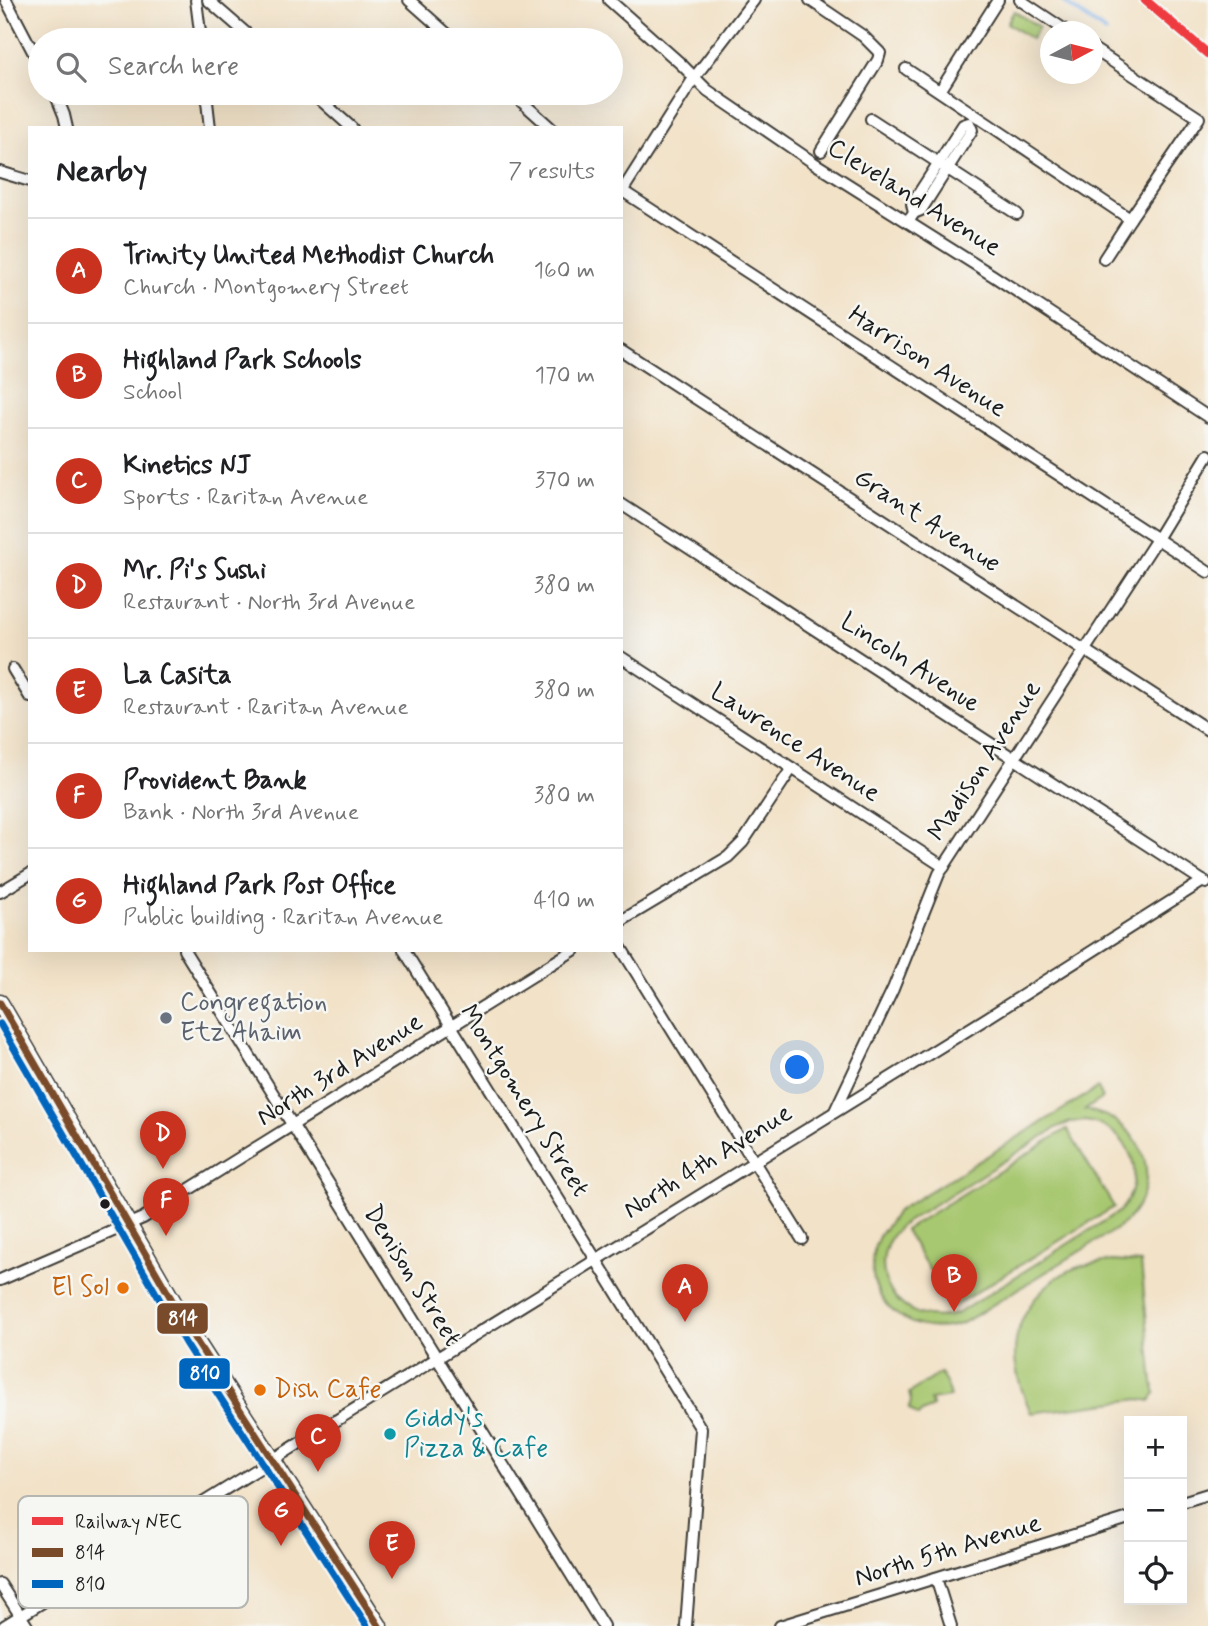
<!DOCTYPE html>
<meta charset="utf-8">
<style>
body{margin:0;font-family:Mynerve,sans-serif;background:#f6f6f6;color:#202124}
.controls{position:absolute;right:21px;bottom:21px;display:grid;overflow:hidden;border-radius:0px;box-shadow:0 7px 28px #0002}
.controls button{width:63px;height:63px;display:grid;place-items:center;padding:0;border:0;border-bottom:2px solid #e0e0e0;background:#fff;color:#202124;font:35px sans-serif}
.compass{position:absolute;left:1040px;top:21px;width:63px;height:63px;border-radius:50%;background:#fff;box-shadow:0 7px 28px #0002;rotate:83deg}
.you{position:absolute;left:798px;top:1068px;width:24px;height:24px;margin:-18px;border:5px solid #fff;border-radius:50%;background:#1a73e8;box-shadow:0 0 0 10px #1a73e833}
.badge{display:grid;place-items:center;width:46px;height:46px;border-radius:50%;background:#c8321e;color:#fff;font-size:23px;font-weight:700}
.pin{position:absolute;translate:-50% -58px;filter:drop-shadow(0 2px 4px #0008)}
.pin::after{content:'';position:absolute;top:37px;width:24px;height:21px;background:inherit;clip-path:polygon(0 0,100% 0,50% 100%)}
.list{margin:0;padding:0;list-style:none}
h2{display:flex;justify-content:space-between;align-items:center;height:91px;margin:0;padding:0 28px;font-size:30px}
h2 small{font-size:23px;font-weight:400;color:#757577}
.list li{display:grid;grid-template-columns:46px 1fr auto;gap:21px;align-items:center;box-sizing:border-box;height:105px;padding:0 28px;border-top:2px solid #e0e0e0}
.list b{display:block;font-size:26px;white-space:nowrap}
.list p{margin:0;font-size:23px;white-space:nowrap;color:#757577}
.list em{font-size:23px;font-style:normal;color:#757577}
.icon{flex:none;width:38px;height:38px;fill:none;stroke:currentColor;stroke-width:2;stroke-linecap:round;stroke-linejoin:round}
.map{position:relative;flex:none;width:1208px;height:1626px;overflow:hidden}
.search{position:absolute;background:#fff;box-shadow:0 7px 28px #0002;left:28px;top:28px;width:595px;height:77px;display:flex;align-items:center;gap:18px;box-sizing:border-box;padding:0 24px;border-radius:38px;color:#757577;font-size:26px}
.panel{position:absolute;background:#fff;box-shadow:0 7px 28px #0002;left:28px;top:126px;width:595px;height:826px;border-radius:0px}
.map>svg:first-child{display:block}
.green{fill:#a7c76f;stroke:#627246;stroke-width:2;fill-rule:evenodd}
.lines{fill:none;stroke-linecap:round;stroke-linejoin:round}
.stream{stroke:#7fb2ec;stroke-width:3.5}
.street-casing{stroke:#3c3a36;stroke-width:14}
.secondary-casing{stroke:#3c3a36;stroke-width:19}
.street{stroke:#fff;stroke-width:10}
.secondary{stroke:#fff;stroke-width:16}
.bus-1-casing{stroke:#f6f6f2;stroke-width:12}
.bus-2-casing{stroke:#f6f6f2;stroke-width:12}
.bus-1{stroke:#7a4b2a;stroke-width:7}
.bus-2{stroke:#0065bd;stroke-width:7}
.rail-1-casing{stroke:#f6f6f2;stroke-width:14}
.rail-1{stroke:#ee3a41;stroke-width:9}
.worship-dot{fill:#6b7280;stroke:#f6f6f2;stroke-width:2.5}
.bus-dot{fill:#1c1c1c;stroke:#f6f6f2;stroke-width:2.5}
.food-dot{fill:#e8710a;stroke:#f6f6f2;stroke-width:2.5}
.culture-dot{fill:#0f9aa8;stroke:#f6f6f2;stroke-width:2.5}
.labels{text-anchor:middle;dominant-baseline:central;stroke-width:5;stroke-linejoin:round;paint-order:stroke}
.street-label{font-size:26px;fill:#1c1c1c;stroke:#f6f6f2}
.worship-label{font-size:26px;fill:#5b616d;stroke:#f6f6f2;text-anchor:start}
.food-label{font-size:26px;fill:#c56008;stroke:#f6f6f2;text-anchor:end}
.culture-label{font-size:26px;fill:#0d838f;stroke:#f6f6f2;text-anchor:start}
.key{fill:#f6f6f2;stroke:#b5b5b2;stroke-width:2}
.key-label{font-size:19px;fill:#1c1c1c}
.line-badge{stroke:#f6f6f2;stroke-width:2.5}
.badge-label{font-size:19px;text-anchor:middle;font-weight:bold;fill:#fff}
</style>
<div class="map">
<svg width="1208" height="1626" viewBox="0 0 1208 1626">
<rect width="100%" height="100%" fill="#f6f6f2"/>
<filter id="ink" filterUnits="userSpaceOnUse"><feTurbulence type="fractalNoise" baseFrequency=".0143" numOctaves="2"/><feDisplacementMap in="SourceGraphic" scale="14" xChannelSelector="R" yChannelSelector="G"/><feConvolveMatrix kernelMatrix="1 2 1 2 8 2 1 2 1" color-interpolation-filters="sRGB"/></filter>
<filter id="wash" filterUnits="userSpaceOnUse"><feTurbulence type="fractalNoise" baseFrequency=".00686" numOctaves="4" result="noise"/><feDisplacementMap in="SourceGraphic" scale="28" xChannelSelector="R" yChannelSelector="G"/><feGaussianBlur stdDeviation="1.57" result="paint"/><feColorMatrix in="noise" values="0 0 0 0 0 0 0 0 0 0 0 0 0 0 0 0 0 1.4 0 .05"/><feComposite in="paint" operator="in"/></filter>
<g filter="url(#wash)">
<rect width="100%" height="100%" fill="#f2e2c8"/>
<g class="green">
<polygon points="1014,11 1039,27 1031,39 1007,23"/>
<path d="M1098 1088 1103 1098 1085 1110C1147 1119 1169 1189 1118 1228L963 1323C916 1341 865 1306 873 1254 877 1231 889 1227 896 1212ZM1085 1121C1130 1127 1150 1176 1120 1211L958 1313C901 1333 858 1269 900 1226L1058 1127 1071 1122Z"/>
<polygon points="1067,1129 1114,1207 952,1307 905,1230"/>
<path d="M1113 1261 1141 1263 1153 1383 1156 1393 1150 1401 1140 1399 1031 1413C1023 1394 1016 1377 1015 1356 1014 1315 1046 1274 1086 1265 1094 1263 1104 1262 1113 1261Z"/>
<polygon points="940,1373 946,1383 950,1397 930,1400 933,1407 922,1412 918,1416 909,1409 911,1401 909,1393"/>
</g>
<g class="lines">
<polyline class="stream" points="1061,0 1106,32"/>
</g>
</g>
<g filter="url(#ink)">
<g class="lines">
<defs>
<g id="street">
<polyline points="6,0 40,65"/>
<polyline points="196,0 201,40"/>
<polyline points="208,0 254,40"/>
<polyline points="409,0 454,40"/>
<polyline points="609,0 681,64 707,90 814,163 992,275 1208,417"/>
<polyline points="810,0 863,36 880,53 878,60 821,151"/>
<polyline points="1020,0 1068,32"/>
<polyline points="1092,48 1199,118 1130,219"/>
<polyline points="906,69 1130,219 1104,259"/>
<polyline points="940,91 998,0"/>
<polyline points="55,93 64,115 67,128"/>
<polyline points="206,93 210,128"/>
<polyline points="313,93 352,128"/>
<polyline points="512,93 551,128"/>
<polyline points="871,119 1017,214"/>
<polyline points="0,172 30,181"/>
<polyline points="621,190 1208,572"/>
<polyline points="621,193 694,78 754,0"/>
<polyline points="908,222 914,213 921,210 972,130 969,123 963,125 912,204 914,213"/>
<polyline points="621,350 1208,730"/>
<polyline points="621,504 1206,883"/>
<polyline points="621,657 944,867"/>
<polyline points="13,669 30,697"/>
<polyline points="0,892 30,874"/>
<polyline points="621,921 728,857 743,842 792,768"/>
<polyline points="621,948 802,1239"/>
<polyline points="184,950 603,1626"/>
<polyline points="404,950 701,1429 686,1626"/>
<polyline points="835,1111 893,989 939,874 1157,539 1208,455"/>
<polyline points="0,1280 143,1218 574,950"/>
<polyline points="1182,1502 1208,1494"/>
<polyline points="936,1578 951,1626"/>
<polyline points="0,1584 27,1626"/>
<polyline points="4,1626 987,1018 1203,881"/>
<polyline points="780,1626 1129,1518"/>
</g>
<polyline id="secondary" points="0,1003 194,1338 379,1626"/>
</defs>
<use href="#street" class="street-casing"/>
<use href="#secondary" class="secondary-casing"/>
<use href="#street" class="street"/>
<use href="#secondary" class="secondary"/>
<defs>
<polyline id="bus-1" points="0,1003 194,1338 379,1626"/>
<polyline id="bus-2" points="0,1024 185,1343 367,1626"/>
</defs>
<use href="#bus-1" class="bus-1-casing"/>
<use href="#bus-2" class="bus-2-casing"/>
<use href="#bus-1" class="bus-1"/>
<use href="#bus-2" class="bus-2"/>
<defs>
<polyline id="rail-1" points="1145,0 1208,54"/>
</defs>
<use href="#rail-1" class="rail-1-casing"/>
<use href="#rail-1" class="rail-1"/>
</g>
</g>
<circle class="worship-dot" cx="166" cy="1018" r="7"/>
<circle class="bus-dot" cx="105" cy="1204" r="6"/>
<g class="food-dot">
<circle cx="123" cy="1288" r="7"/>
<circle cx="260" cy="1390" r="7"/>
</g>
<circle class="culture-dot" cx="390" cy="1434" r="7"/>
<g class="labels">
<g class="street-label">
<text transform="translate(914 198) rotate(32)">Cleveland Avenue</text>
<text transform="translate(927 362) rotate(33)">Harrison Avenue</text>
<text transform="translate(927 521) rotate(33)">Grant Avenue</text>
<text transform="translate(910 663) rotate(33)">Lincoln Avenue</text>
<text transform="translate(795 743) rotate(33)">Lawrence Avenue</text>
<text transform="translate(985 761) rotate(-57)">Madison Avenue</text>
<text transform="translate(340 1070) rotate(-32)">North 3rd Avenue</text>
<text transform="translate(524 1101) rotate(58)">Montgomery Street</text>
<text transform="translate(708 1162) rotate(-32)">North 4th Avenue</text>
<text transform="translate(412 1276) rotate(58)">Denison Street</text>
<text transform="translate(948 1551) rotate(-17)">North 5th Avenue</text>
</g>
<g class="worship-label">
<text x="180" y="1003">Congregation<tspan x="180" dy="30">Etz Ahaim</tspan></text>
</g>
<g class="food-label">
<text x="109" y="1288">El Sol</text>
<text x="274" y="1390" text-anchor="start">Dish Cafe</text>
</g>
<g class="culture-label">
<text x="404" y="1419">Giddy's<tspan x="404" dy="30">Pizza &amp; Cafe</tspan></text>
</g>
</g>
<rect x="18" y="1496" width="230" height="112" rx="10" class="key"/>
<rect x="32" y="1517" width="31" height="8" fill="#ee3a41"/>
<rect x="32" y="1548" width="31" height="9" fill="#7a4b2a"/>
<rect x="32" y="1580" width="31" height="8" fill="#0065bd"/>
<g class="key-label">
<text x="75" y="1528">Railway NEC</text>
<text x="75" y="1559">814</text>
<text x="75" y="1591">810</text>
</g>
<g class="line-badge">
<rect x="156" y="1302" width="53" height="33" rx="7" fill="#7a4b2a"/>
<rect x="178" y="1357" width="53" height="33" rx="7" fill="#0065bd"/>
</g>
<g class="badge-label">
<text x="183" y="1325">814</text>
<text x="205" y="1380">810</text>
</g>
</svg>
<div class="controls">
<button>+</button>
<button>−</button>
<button><svg class="icon" aria-label="locate" viewBox="0 0 24 24"><circle cx="12" cy="12" r="6"/><path d="M12 2v4M12 18v4M2 12h4M18 12h4"/></svg></button>
</div>
<svg class="compass" viewBox="-18 -18 36 36"><path d="M0-13l5 13h-10z" fill="#e53935"/><path d="M0 13l5-13h-10z" fill="#757577"/></svg>
<div class="you"></div>
<div class="pin badge" style="left:685px;top:1322px">A</div>
<div class="pin badge" style="left:954px;top:1312px">B</div>
<div class="pin badge" style="left:318px;top:1472px">C</div>
<div class="pin badge" style="left:163px;top:1169px">D</div>
<div class="pin badge" style="left:392px;top:1579px">E</div>
<div class="pin badge" style="left:166px;top:1236px">F</div>
<div class="pin badge" style="left:281px;top:1546px">G</div>
<div class="search"><svg class="icon" aria-label="search" viewBox="0 0 24 24"><circle cx="10" cy="10" r="6"/><path d="M15 15l6 6"/></svg>Search here</div>
<section class="panel">
<h2>Nearby<small>7 results</small></h2>
<ul class="list">
<li><span class="badge">A</span><div><b>Trinity United Methodist Church</b><p>Church · Montgomery Street</p></div><em>160 m</em></li>
<li><span class="badge">B</span><div><b>Highland Park Schools</b><p>School</p></div><em>170 m</em></li>
<li><span class="badge">C</span><div><b>Kinetics NJ</b><p>Sports · Raritan Avenue</p></div><em>370 m</em></li>
<li><span class="badge">D</span><div><b>Mr. Pi's Sushi</b><p>Restaurant · North 3rd Avenue</p></div><em>380 m</em></li>
<li><span class="badge">E</span><div><b>La Casita</b><p>Restaurant · Raritan Avenue</p></div><em>380 m</em></li>
<li><span class="badge">F</span><div><b>Provident Bank</b><p>Bank · North 3rd Avenue</p></div><em>380 m</em></li>
<li><span class="badge">G</span><div><b>Highland Park Post Office</b><p>Public building · Raritan Avenue</p></div><em>410 m</em></li>
</ul>
</section>
</div>
